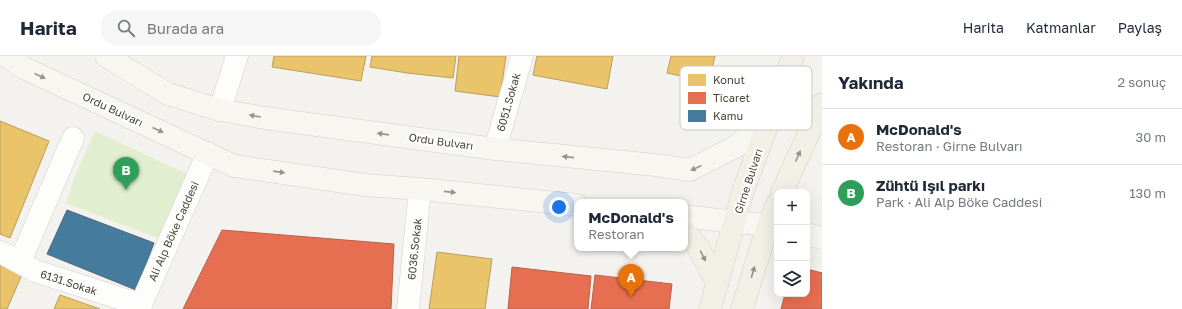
<!DOCTYPE html>
<html lang="tr">
<meta charset="utf-8">
<style>
body{margin:0;font-family:"Golos Text",sans-serif;background:#f6f6f7;color:#1f2937}
.controls{position:absolute;right:12px;bottom:12px;display:grid;overflow:hidden;border-radius:8px;box-shadow:0 4px 16px #0002}
.controls button{width:36px;height:36px;display:grid;place-items:center;padding:0;border:0;border-bottom:1px solid #e0e1e3;background:#fff;color:#1f2937;font:20px sans-serif}
.you{position:absolute;left:559px;top:151px;width:14px;height:14px;margin:-10px;border:3px solid #fff;border-radius:50%;background:#1a73e8;box-shadow:0 0 0 6px #1a73e833}
.badge{display:grid;place-items:center;width:26px;height:26px;border-radius:50%;background:#868178;color:#fff;font-size:13px;font-weight:700}
.pin{position:absolute;translate:-50% -33px;filter:drop-shadow(0 1px 2px #0008)}
.pin::after{content:'';position:absolute;top:21px;width:14px;height:12px;background:inherit;clip-path:polygon(0 0,100% 0,50% 100%)}
.popup{position:absolute;left:574px;top:143px;width:114px;height:52px;box-sizing:border-box;display:grid;place-content:center;border-radius:8px;background:#fff;filter:drop-shadow(0 1px 3px #0005);font-size:13px;white-space:nowrap;color:#747a83}
.popup b{font-size:15px;color:#1f2937}
.popup::after{content:'';position:absolute;left:50%;top:100%;margin-left:-8px;border:8px solid transparent;border-top-color:#fff}
.list{margin:0;padding:0;list-style:none}
h2{display:flex;justify-content:space-between;align-items:center;height:52px;margin:0;padding:0 16px;font-size:17px}
h2 small{font-size:13px;font-weight:400;color:#747a83}
.list li{display:grid;grid-template-columns:26px 1fr auto;gap:12px;align-items:center;box-sizing:border-box;height:56px;padding:0 16px;border-top:1px solid #e0e1e3}
.list b{display:block;font-size:15px;white-space:nowrap}
.list p{margin:0;font-size:13px;white-space:nowrap;color:#747a83}
.list em{font-size:13px;font-style:normal;color:#747a83}
.icon{flex:none;width:22px;height:22px;fill:none;stroke:currentColor;stroke-width:2;stroke-linecap:round;stroke-linejoin:round}
.map{position:relative;flex:none;width:822px;height:253px;overflow:hidden}
header{display:flex;align-items:center;gap:24px;box-sizing:border-box;height:56px;padding:0 20px;background:#fff;border-bottom:1px solid #e0e1e3}
header strong{font-size:19px}
nav{display:flex;gap:22px;margin-inline-start:auto;font-size:14px}
.search{width:280px;height:36px;background:#f6f6f7;display:flex;align-items:center;gap:10px;box-sizing:border-box;padding:0 14px;border-radius:16px;color:#747a83;font-size:15px}
main{display:flex}
aside{flex:1;background:#fff}
.map>svg:first-child{display:block}
.green{fill:#e1eecf}
.homes{fill:#e9c46a;stroke:#ba9e5b}
.shops{fill:#e76f51;stroke:#b8624a}
.public{fill:#457b9d;stroke:#476a7f}
.lines{fill:none;stroke-linecap:round;stroke-linejoin:round}
.street-casing{stroke:#d2d0cb;stroke-width:23}
.secondary-casing{stroke:#d3cfc5;stroke-width:23}
.primary-casing{stroke:#d6cebb;stroke-width:23}
.path{stroke:#d3d2cc;stroke-width:2.5;stroke-dasharray:2 2;stroke-linecap:butt}
.street{stroke:#fdfdfc;stroke-width:22}
.secondary{stroke:#f7f6f1;stroke-width:22}
.primary{stroke:#f2efe6;stroke-width:22}
.oneway{fill:#98948c}
.oneway2{fill:#969187}
.labels{text-anchor:middle;dominant-baseline:central;stroke-width:4;stroke-linejoin:round;paint-order:stroke}
.street-label{font-size:11px;fill:#4b4439;stroke:#fff}
.key{fill:#fff;stroke:#c9c7c4;stroke-width:1}
.key-label{font-size:11px;fill:#4b4439}
</style>
<header>
<strong>Harita</strong>
<div class="search"><svg class="icon" aria-label="search" viewBox="0 0 24 24"><circle cx="10" cy="10" r="6"/><path d="M15 15l6 6"/></svg>Burada ara</div>
<nav><a>Harita</a><a>Katmanlar</a><a>Paylaş</a></nav>
</header>
<main>
<div class="map">
<svg width="822" height="253" viewBox="0 0 822 253">
<rect width="100%" height="100%" fill="#f4f2ee"/>
<polygon class="green" points="95,75 189,119 160,183 66,147 75,120"/>
<g class="homes">
<polygon points="274,0 366,0 361,25 272,11"/>
<polygon points="372,0 456,0 453,22 407,17 370,11"/>
<polygon points="459,0 506,0 500,41 455,35"/>
<polygon points="537,0 613,0 607,33 533,19"/>
<polygon points="671,0 715,0 709,26 667,17"/>
<polygon points="0,65 49,85 10,182 0,178"/>
<polygon points="437,196 492,203 485,253 429,253"/>
<polygon points="0,203 24,214 7,253 0,253"/>
<polygon points="60,239 100,253 54,253"/>
</g>
<g class="shops">
<polygon points="222,174 394,188 391,253 183,253"/>
<polygon points="512,211 591,220 588,253 508,253"/>
<polygon points="807,213 822,217 822,253 781,253 785,238 807,238"/>
<polygon points="595,219 672,228 669,253 591,253"/>
</g>
<polygon class="public" points="67,154 154,187 136,234 47,198"/>
<g class="lines">
<defs>
<g id="street">
<polyline points="220,54 237,0"/>
<polyline points="495,93 522,0"/>
<polyline points="0,196 35,215 141,249"/>
<polyline points="20,206 73,82"/>
<polyline points="139,253 208,97"/>
<polyline points="408,253 420,133"/>
</g>
<g id="secondary">
<polyline points="6,0 24,12 234,110 365,129 420,133 577,149"/>
<polyline points="106,0 168,38 220,54 265,62 495,93 655,109 690,114 737,90 770,58"/>
<polyline points="685,160 734,166 768,169 777,171"/>
<polyline points="807,178 822,182"/>
</g>
<g id="primary">
<polyline points="782,136 822,48"/>
<polyline points="685,176 698,191 717,227"/>
<polyline points="710,253 743,135 793,0"/>
<polyline points="742,253 768,169 777,148"/>
</g>
</defs>
<use href="#street" class="street-casing"/>
<use href="#secondary" class="secondary-casing"/>
<use href="#primary" class="primary-casing"/>
<polyline class="path" points="746,48 759,22"/>
<use href="#street" class="street"/>
<use href="#secondary" class="secondary"/>
<use href="#primary" class="primary"/>
</g>
<defs><path id="oneway-solid" d="M-6-.8H1V-3.2L6.5 0L1 3.2V.8H-6Z"/></defs>
<g class="oneway">
<use href="#oneway-solid" transform="translate(40 20) rotate(25)"/>
<use href="#oneway-solid" transform="translate(255 60) rotate(-170)"/>
<use href="#oneway-solid" transform="translate(158 74) rotate(25)"/>
<use href="#oneway-solid" transform="translate(383 78) rotate(-172)"/>
<use href="#oneway-solid" transform="translate(568 101) rotate(-174)"/>
<use href="#oneway-solid" transform="translate(696 112) rotate(155)"/>
<use href="#oneway-solid" transform="translate(279 116) rotate(8)"/>
<use href="#oneway-solid" transform="translate(450 136) rotate(6)"/>
</g>
<g class="oneway2">
<use href="#oneway-solid" transform="translate(798 100) rotate(-66)"/>
<use href="#oneway-solid" transform="translate(703 200) rotate(63)"/>
<use href="#oneway-solid" transform="translate(753 216) rotate(-74)"/>
</g>
<g class="labels">
<g class="street-label">
<text transform="translate(508 46) rotate(-74)">6051.Sokak</text>
<text transform="translate(113 53) rotate(25)">Ordu Bulvarı</text>
<text transform="translate(441 85) rotate(8)">Ordu Bulvarı</text>
<text transform="translate(748 125) rotate(-72)">Girne Bulvarı</text>
<text transform="translate(173 175) rotate(-66)">Ali Alp Böke Caddesi</text>
<text transform="translate(414 193) rotate(-84)">6036.Sokak</text>
<text transform="translate(69 226) rotate(18)">6131.Sokak</text>
</g>
</g>
<rect x="680" y="10" width="132" height="64" rx="6" class="key"/>
<rect x="688" y="18" width="18" height="12" fill="#e9c46a"/>
<rect x="688" y="36" width="18" height="12" fill="#e76f51"/>
<rect x="688" y="54" width="18" height="12" fill="#457b9d"/>
<g class="key-label">
<text x="713" y="28">Konut</text>
<text x="713" y="46">Ticaret</text>
<text x="713" y="64">Kamu</text>
</g>
</svg>
<div class="controls">
<button>+</button>
<button>−</button>
<button><svg class="icon" aria-label="layers" viewBox="0 0 24 24"><path d="M12 4l9 5-9 5-9-5zM3 14l9 5 9-5"/></svg></button>
</div>
<div class="you"></div>
<div class="pin badge" style="left:631px;top:241px;background:#e8710a">A</div>
<div class="popup"><b>McDonald's</b>Restoran</div>
<div class="pin badge" style="left:126px;top:134px;background:#2e9e5b">B</div>
</div>
<aside>
<h2>Yakında<small>2 sonuç</small></h2>
<ul class="list">
<li><span class="badge" style="background:#e8710a">A</span><div><b>McDonald's</b><p>Restoran · Girne Bulvarı</p></div><em>30 m</em></li>
<li><span class="badge" style="background:#2e9e5b">B</span><div><b>Zühtü Işıl parkı</b><p>Park · Ali Alp Böke Caddesi</p></div><em>130 m</em></li>
</ul>
</aside>
</main>
